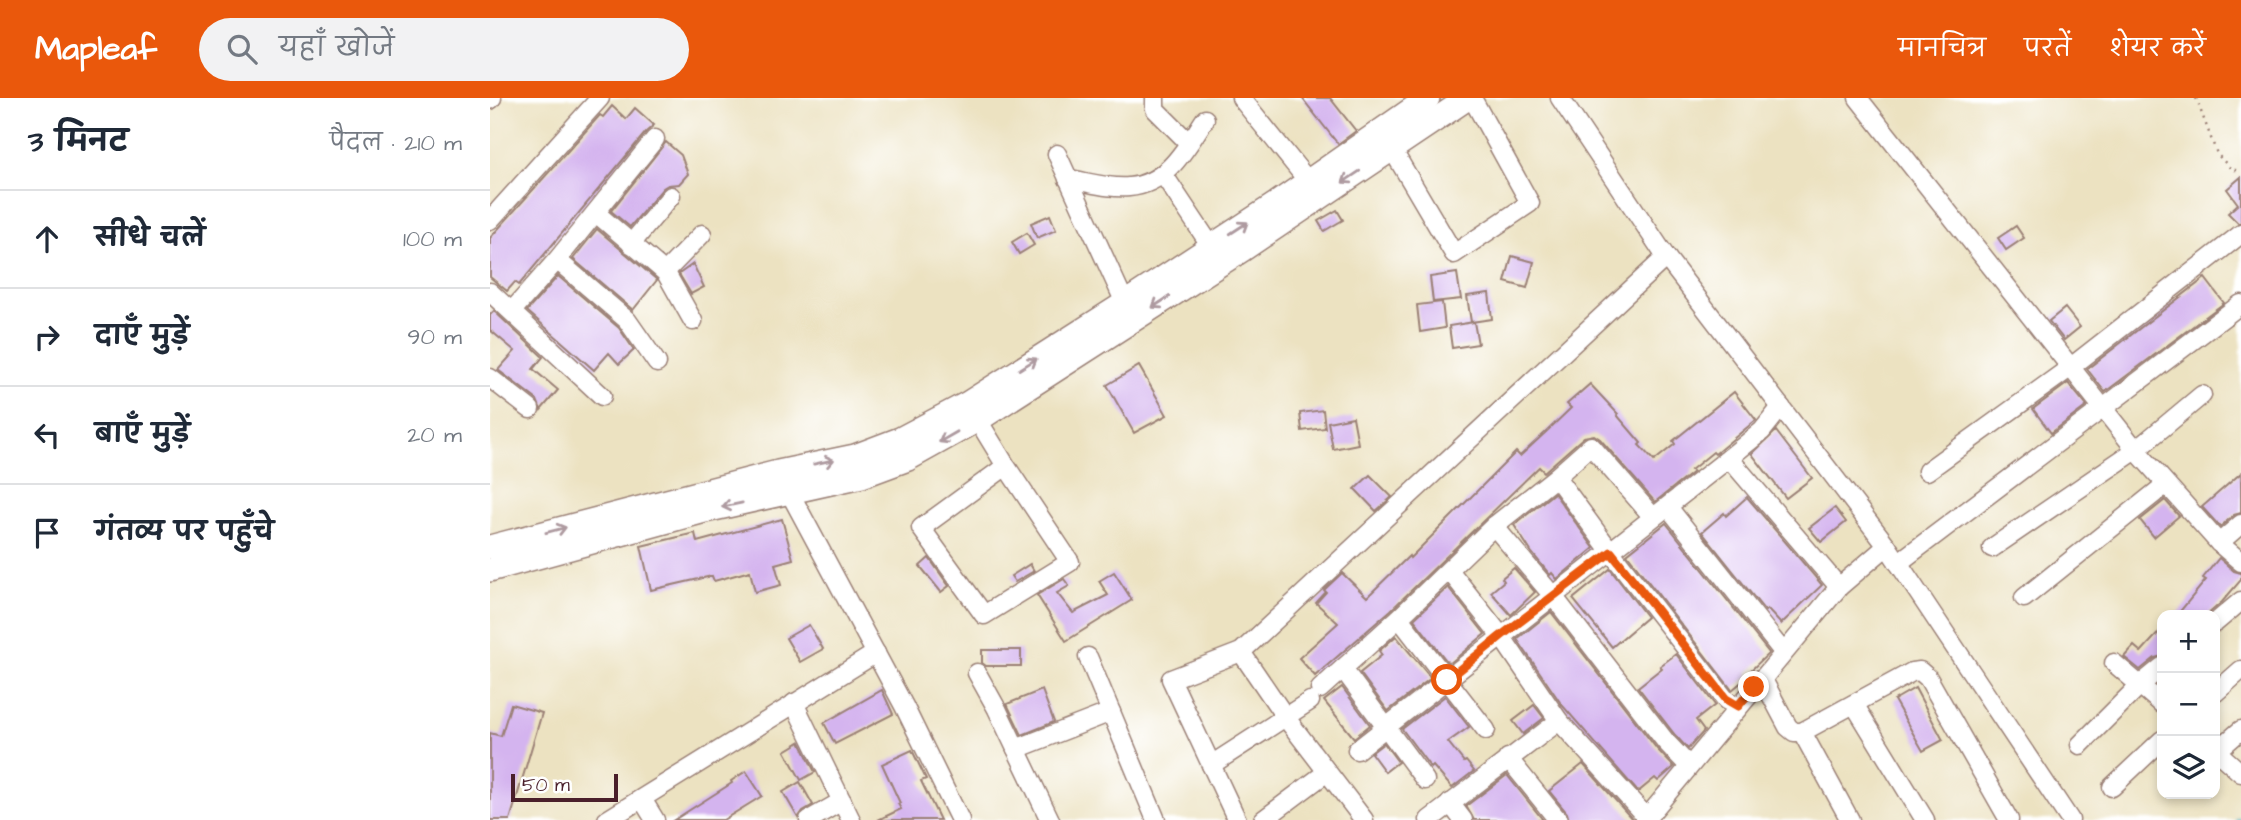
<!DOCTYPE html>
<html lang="hi">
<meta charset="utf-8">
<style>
body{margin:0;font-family:"Architects Daughter","Playpen Sans Deva",sans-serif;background:#f2f2f3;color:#1f2937}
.controls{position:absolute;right:21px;bottom:21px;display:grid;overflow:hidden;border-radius:14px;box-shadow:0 4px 10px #0003}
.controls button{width:63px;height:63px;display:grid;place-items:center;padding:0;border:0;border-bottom:2px solid #e0e1e3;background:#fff;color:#1f2937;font:35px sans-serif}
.scale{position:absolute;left:21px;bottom:18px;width:107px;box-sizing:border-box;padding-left:7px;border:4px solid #4a1f2b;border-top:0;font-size:19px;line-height:24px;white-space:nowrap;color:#4a1f2b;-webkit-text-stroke:5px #fff;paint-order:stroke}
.stop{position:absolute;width:21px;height:21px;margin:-16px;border:5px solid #ea580c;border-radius:50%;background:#fff}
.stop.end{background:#ea580c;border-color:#fff;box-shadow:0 2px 7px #0008}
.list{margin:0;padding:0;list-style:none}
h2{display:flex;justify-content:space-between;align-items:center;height:91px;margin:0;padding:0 28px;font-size:30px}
h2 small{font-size:23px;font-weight:400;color:#747a83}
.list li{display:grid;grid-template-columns:46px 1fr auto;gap:21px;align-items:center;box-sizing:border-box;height:98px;padding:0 28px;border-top:2px solid #e0e1e3}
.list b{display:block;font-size:26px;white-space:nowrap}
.list em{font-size:23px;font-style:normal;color:#747a83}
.icon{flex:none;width:38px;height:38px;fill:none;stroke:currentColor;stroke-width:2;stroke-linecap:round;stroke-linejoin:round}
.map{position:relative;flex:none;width:1751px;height:722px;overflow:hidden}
header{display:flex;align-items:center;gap:42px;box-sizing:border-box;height:98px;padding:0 35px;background:#ea580c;color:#fff}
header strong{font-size:33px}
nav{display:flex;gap:38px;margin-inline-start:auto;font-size:24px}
.search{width:490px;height:63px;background:#f2f2f3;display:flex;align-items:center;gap:18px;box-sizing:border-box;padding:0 24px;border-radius:38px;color:#747a83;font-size:26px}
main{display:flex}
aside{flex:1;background:#fff}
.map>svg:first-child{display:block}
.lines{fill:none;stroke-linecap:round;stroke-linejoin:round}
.stream{stroke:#48b4c5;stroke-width:4.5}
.building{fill:#d4b4ef}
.street-casing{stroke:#9b8076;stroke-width:21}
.secondary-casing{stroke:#9b8076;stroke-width:26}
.path{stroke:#9b8076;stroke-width:2.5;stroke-dasharray:2 5;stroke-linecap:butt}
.street{stroke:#fff;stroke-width:18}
.secondary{stroke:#fff;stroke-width:23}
.oneway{stroke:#ae9aa0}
.route{stroke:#ea580c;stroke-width:9}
</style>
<header>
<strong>Mapleaf</strong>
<div class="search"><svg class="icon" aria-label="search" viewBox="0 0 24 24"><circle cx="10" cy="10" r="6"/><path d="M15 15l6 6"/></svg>यहाँ खोजें</div>
<nav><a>मानचित्र</a><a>परतें</a><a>शेयर करें</a></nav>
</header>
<main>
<aside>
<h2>3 मिनट<small>पैदल · 210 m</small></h2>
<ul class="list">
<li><svg class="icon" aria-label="ahead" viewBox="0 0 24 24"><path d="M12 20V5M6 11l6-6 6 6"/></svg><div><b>सीधे चलें</b></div><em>100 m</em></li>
<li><svg class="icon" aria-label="right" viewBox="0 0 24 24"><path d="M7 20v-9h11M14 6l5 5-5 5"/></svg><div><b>दाएँ मुड़ें</b></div><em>90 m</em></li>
<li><svg class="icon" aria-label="left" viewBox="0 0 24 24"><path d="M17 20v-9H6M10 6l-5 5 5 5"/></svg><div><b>बाएँ मुड़ें</b></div><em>20 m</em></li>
<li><svg class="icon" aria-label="arrive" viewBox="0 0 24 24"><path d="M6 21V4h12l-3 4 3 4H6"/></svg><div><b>गंतव्य पर पहुँचे</b></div></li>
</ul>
</aside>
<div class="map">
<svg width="1751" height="722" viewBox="0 0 1751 722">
<rect width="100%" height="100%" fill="#fff"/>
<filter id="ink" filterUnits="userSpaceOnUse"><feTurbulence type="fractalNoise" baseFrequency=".0143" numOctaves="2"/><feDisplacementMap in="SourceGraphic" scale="14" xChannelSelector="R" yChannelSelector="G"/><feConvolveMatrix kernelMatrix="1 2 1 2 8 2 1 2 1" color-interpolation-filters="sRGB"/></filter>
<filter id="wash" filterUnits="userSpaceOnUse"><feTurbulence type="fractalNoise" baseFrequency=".00686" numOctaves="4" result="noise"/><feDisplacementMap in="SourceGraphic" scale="28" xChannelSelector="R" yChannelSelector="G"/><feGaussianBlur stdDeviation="1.57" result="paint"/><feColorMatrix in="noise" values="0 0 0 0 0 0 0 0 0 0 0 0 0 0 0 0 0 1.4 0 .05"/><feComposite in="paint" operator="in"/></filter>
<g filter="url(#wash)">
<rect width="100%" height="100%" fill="#ece2c1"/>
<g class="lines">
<polyline class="stream" points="1747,722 1751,721"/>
</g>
<g id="blocks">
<g class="building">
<polygon points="812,0 840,0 866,33 848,46"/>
<polygon points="122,8 136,21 145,10 164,27 156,34 29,187 25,184 17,193 0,179 0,140 110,17 113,19"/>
<polygon points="176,44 191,57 198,76 189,86 178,87 173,90 140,129 121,113"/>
<polygon points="1751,79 1751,125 1748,125 1738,115 1748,106 1737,91"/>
<polygon points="847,112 853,122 834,133 828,123"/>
<polygon points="560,117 566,132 547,140 541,125"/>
<polygon points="1526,128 1534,140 1516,152 1508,140"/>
<polygon points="107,131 167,182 143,212 83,161"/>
<polygon points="537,135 544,147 529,156 522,144"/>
<polygon points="1022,158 1044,164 1037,190 1015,184"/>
<polygon points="203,166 214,189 201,196 189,176"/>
<polygon points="967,175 971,201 943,204 940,179"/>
<polygon points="68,178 129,230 144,252 129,266 119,255 104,272 37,213"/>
<polygon points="1715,180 1734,205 1615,294 1597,271"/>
<polygon points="999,195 1002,221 981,224 977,198"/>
<polygon points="952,204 955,230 930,234 927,207"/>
<polygon points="1575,210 1590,229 1574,242 1559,223"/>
<polygon points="4,213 53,259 43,271 68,292 51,312 47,302 8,272 25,253 0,232 0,217"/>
<polygon points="984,224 988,246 962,250 959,228"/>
<polygon points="649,268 677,317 644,335 617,287"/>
<polygon points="1578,285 1597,308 1561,335 1543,311"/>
<polygon points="1100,286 1128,316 1127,317 1151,345 1149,347 1164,363 1185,346 1183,343 1244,294 1266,322 1225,356 1223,354 1201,372 1203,374 1165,404 1110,341 1104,337 1094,339 1054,374 1049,369 901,512 825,578 809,560 848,525 826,505 836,494 834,492 852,475 877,499 919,458 920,460 1026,354 1030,358 1056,334 1081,310 1077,306"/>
<polygon points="833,312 835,330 812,333 810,315"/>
<polygon points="863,319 868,346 843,351 838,324"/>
<polygon points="1286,333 1322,380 1296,400 1262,356"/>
<polygon points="1751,375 1751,415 1744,417 1730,429 1712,409"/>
<polygon points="880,377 902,399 886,413 865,391"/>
<polygon points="1064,395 1104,450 1067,481 1062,475 1060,477 1042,455 1024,427"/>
<polygon points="1257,399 1332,487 1291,526 1277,511 1275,513 1212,434 1234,415 1236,418"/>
<polygon points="1675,402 1689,418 1664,439 1650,422"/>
<polygon points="1345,410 1356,424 1331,444 1319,430"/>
<polygon points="292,421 303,461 285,466 291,487 265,494 260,473 224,483 222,478 161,492 151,448 205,435 207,444"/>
<polygon points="1176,425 1279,555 1258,575 1260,577 1242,592 1137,456"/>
<polygon points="439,460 459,488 451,494 430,468"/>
<polygon points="1729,460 1744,473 1751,475 1751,482 1732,504 1717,517 1687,517 1716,482 1713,480"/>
<polygon points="540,466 544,473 525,484 521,478"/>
<polygon points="1024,470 1045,494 1021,517 1001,494 1014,483 1012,480"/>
<polygon points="1120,471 1157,519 1122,549 1083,501"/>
<polygon points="624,474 642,502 576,543 547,497 574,481 579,488 567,495 583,515 618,497 609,483"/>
<polygon points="958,489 995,536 959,566 924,521"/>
<polygon points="1061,514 1167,651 1184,669 1168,683 1165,680 1148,694 1072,607 1027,541"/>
<polygon points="319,527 333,551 310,564 296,540"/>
<polygon points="1672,531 1672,558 1665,560 1650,572 1634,559 1644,548 1651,554"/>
<polygon points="906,538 941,580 898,613 870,575 892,557 889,553"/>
<polygon points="492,552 531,552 531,568 496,568 492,565"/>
<polygon points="1186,556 1225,607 1206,622 1214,633 1198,651 1185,637 1148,589 1172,570 1170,568"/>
<polygon points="852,589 880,627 864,640 834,603"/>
<polygon points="1425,590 1453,642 1433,653 1404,602"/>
<polygon points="392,592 403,616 345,646 334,625"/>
<polygon points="552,592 564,624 532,637 517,606"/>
<polygon points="955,598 979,629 958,644 974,664 976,663 984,673 962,690 943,668 941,670 912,631"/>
<polygon points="21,606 52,615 20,722 0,722 0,635 11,638"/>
<polygon points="1044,607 1054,620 1033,636 1023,623"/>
<polygon points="310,644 325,674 311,682 295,653"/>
<polygon points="894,645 908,664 895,674 881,655"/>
<polygon points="422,652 436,681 431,683 450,722 388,722 411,711 408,706 410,705 392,666"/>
<polygon points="1093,666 1143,722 1079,722 1077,715 1059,693"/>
<polygon points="256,673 272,698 233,722 184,722 242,685 241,683"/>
<polygon points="1017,677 1053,722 984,722 976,708"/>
<polygon points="310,684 323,707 313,713 308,720 293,694"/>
</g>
</g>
</g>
<g filter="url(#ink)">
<use href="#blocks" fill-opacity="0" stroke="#9b8076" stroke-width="2"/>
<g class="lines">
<defs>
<g id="street">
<polyline points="665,0 665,11 699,45"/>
<polyline points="751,0 818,83"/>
<polyline points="1070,0 1176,159 1397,448 1580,722"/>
<polyline points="1368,0 1646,352 1729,445 1751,464"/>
<polyline points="0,2 2,0"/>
<polyline points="902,51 964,156 1040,105 982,0"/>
<polyline points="567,56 635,205"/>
<polyline points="673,76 721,148"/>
<path d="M578 81C598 84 620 91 639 89 678 86 696 50 715 21"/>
<polyline points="106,115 176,175 203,223"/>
<polyline points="0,122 110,0"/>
<polyline points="141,146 181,98"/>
<polyline points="67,162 137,222 167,265"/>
<polyline points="175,174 212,136"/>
<polyline points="0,194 112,298"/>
<polyline points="22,213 67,162 165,41"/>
<polyline points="0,280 40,311"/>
<polyline points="483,314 516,368 580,464 494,517 431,430 516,368"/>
<polyline points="1239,360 1349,489"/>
<polyline points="1437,373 1581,269 1751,136"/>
<polyline points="1066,379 1121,454 1236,602 1247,608"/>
<polyline points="295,386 414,608 470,722"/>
<polyline points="1178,409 1293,554"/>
<polyline points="1004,428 1063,498 1176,644 1199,668"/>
<polyline points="1729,445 1751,426"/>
<polyline points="1502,450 1646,352 1712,297"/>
<polyline points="1408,465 1751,206"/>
<polyline points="959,472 1011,538 1069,623 1157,720"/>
<polyline points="1534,500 1675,387"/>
<polyline points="909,520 996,632"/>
<polyline points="1725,525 1751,503"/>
<polyline points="751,554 796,620 874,722"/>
<polyline points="598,559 666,722"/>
<polyline points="1624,565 1672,606"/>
<polyline points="853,571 935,682"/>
<polyline points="487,575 507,611 560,722"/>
<polyline points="1272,580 1298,629 1304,634 1312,634 1422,574 1430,573 1438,580 1519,722"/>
<polyline points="830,591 909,520 1004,428 1066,379 1101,348 1163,419"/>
<polyline points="1725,595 1751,572"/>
<polyline points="304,605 361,722"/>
<polyline points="1364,606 1435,722"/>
<polyline points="1312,634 1360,722"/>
<polyline points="1590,647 1650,587 1672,569"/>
<polyline points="526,651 621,614"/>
<polyline points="867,652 1239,360 1272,333 1291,309"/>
<polyline points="1725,652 1751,675"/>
<polyline points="1727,653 1751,632"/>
<polyline points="1018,660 1068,722"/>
<polyline points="721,667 820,603"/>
<polyline points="1622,689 1672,642"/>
<polyline points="152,701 165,722"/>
<polyline points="960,705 973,722"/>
<polyline points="117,722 386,555"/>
<polyline points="319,722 352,703"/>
<polyline points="747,722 681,581 751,554 1176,159"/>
<polyline points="773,722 837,674"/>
<polyline points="939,722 1069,623"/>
<polyline points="1155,722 1349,489 1397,448"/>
</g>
<g id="secondary">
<polyline points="0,449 288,374 365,358 410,341 478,305 635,205 787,105 938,0"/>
<polyline points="0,472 215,413 372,378 418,361 488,322 752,152 978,0"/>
</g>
</defs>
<use href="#street" class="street-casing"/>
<use href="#secondary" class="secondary-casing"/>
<polyline class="path" points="1706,0 1727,56 1742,72 1751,72"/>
<use href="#street" class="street"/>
<use href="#secondary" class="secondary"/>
</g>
<defs><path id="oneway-shaft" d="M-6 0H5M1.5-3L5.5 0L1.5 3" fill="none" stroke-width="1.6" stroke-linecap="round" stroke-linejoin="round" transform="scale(1.75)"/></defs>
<g class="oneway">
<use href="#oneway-shaft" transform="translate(861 79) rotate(146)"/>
<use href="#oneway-shaft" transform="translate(749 130) rotate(-33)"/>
<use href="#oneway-shaft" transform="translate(671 204) rotate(147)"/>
<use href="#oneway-shaft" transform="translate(538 266) rotate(-32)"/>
<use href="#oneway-shaft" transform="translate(458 339) rotate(150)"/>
<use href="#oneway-shaft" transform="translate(334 364) rotate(-12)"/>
<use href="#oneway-shaft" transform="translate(242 407) rotate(168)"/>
<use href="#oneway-shaft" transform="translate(66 432) rotate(-15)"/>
</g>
</g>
<g class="lines" filter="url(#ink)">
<polyline class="route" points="957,582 1011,538 1121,454 1236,601 1248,608 1264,589"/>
</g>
</svg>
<div class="controls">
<button>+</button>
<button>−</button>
<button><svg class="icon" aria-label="layers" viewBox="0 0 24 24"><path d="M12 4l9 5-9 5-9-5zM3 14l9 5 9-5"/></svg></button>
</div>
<div class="scale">50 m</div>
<div class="stop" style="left:957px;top:582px"></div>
<div class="stop end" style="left:1264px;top:589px"></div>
</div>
</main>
